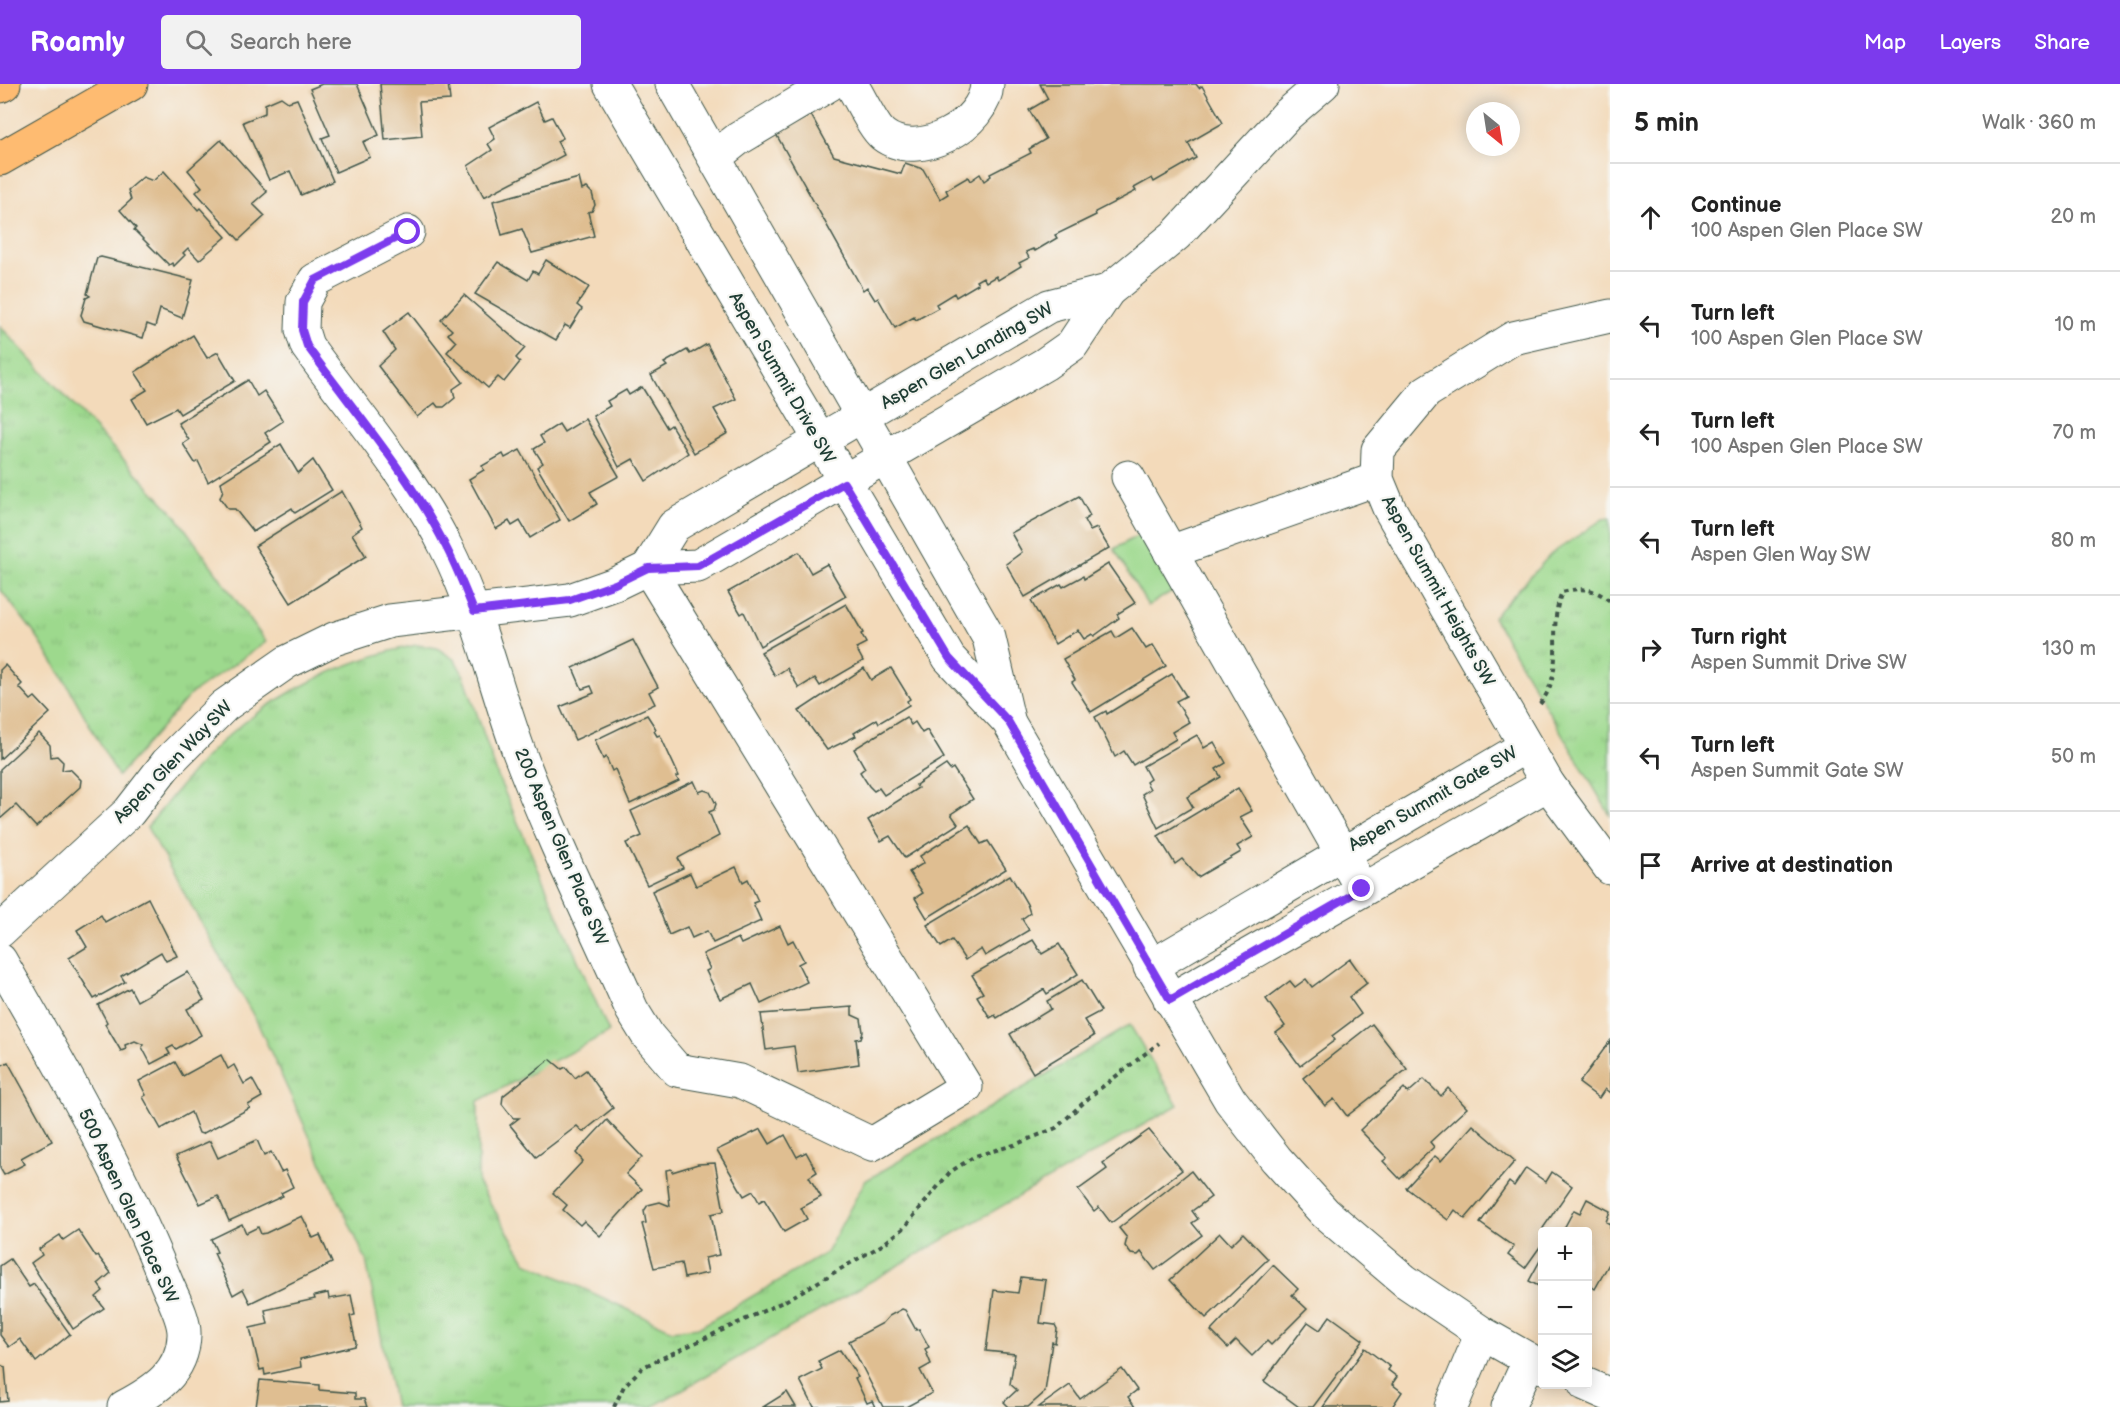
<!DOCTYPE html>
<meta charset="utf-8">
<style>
body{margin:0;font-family:"Balsamiq Sans",sans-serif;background:#f2f2f2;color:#222}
.controls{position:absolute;right:18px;bottom:18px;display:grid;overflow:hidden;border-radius:6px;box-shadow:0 3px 15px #0003}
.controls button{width:54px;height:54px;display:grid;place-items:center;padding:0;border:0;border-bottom:2px solid #e0e0e0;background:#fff;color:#222;font:30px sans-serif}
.compass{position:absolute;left:1466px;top:18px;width:54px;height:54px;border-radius:50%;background:#fff;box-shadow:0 3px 15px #0003;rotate:150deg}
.stop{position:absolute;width:18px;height:18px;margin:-14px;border:4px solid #7c3aed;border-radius:50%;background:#fff}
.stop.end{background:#7c3aed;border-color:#fff;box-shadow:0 2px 6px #0008}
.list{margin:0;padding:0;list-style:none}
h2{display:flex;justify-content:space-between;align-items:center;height:78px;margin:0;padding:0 24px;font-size:26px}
h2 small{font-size:20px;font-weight:400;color:#767676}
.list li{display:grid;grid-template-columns:39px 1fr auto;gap:18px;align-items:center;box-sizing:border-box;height:108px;padding:0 24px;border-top:2px solid #e0e0e0}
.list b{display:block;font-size:22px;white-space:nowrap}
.list p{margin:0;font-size:20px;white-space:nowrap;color:#767676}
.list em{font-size:20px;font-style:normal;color:#767676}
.icon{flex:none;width:33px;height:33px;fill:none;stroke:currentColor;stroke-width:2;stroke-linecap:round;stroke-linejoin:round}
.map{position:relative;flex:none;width:1610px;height:1323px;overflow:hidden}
header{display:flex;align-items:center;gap:36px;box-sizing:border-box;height:84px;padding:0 30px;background:#7c3aed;color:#fff}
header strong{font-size:28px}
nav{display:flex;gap:33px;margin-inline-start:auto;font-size:21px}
.search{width:420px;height:54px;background:#f2f2f2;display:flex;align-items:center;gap:15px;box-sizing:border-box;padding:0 21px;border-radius:6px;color:#767676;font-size:22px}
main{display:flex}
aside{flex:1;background:#fff}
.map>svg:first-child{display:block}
.grass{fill:url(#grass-tufts);stroke:#5e8b60;stroke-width:1.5}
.pitch{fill:#9dd98d;stroke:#5e8b60;stroke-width:1.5}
.building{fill:#dfbe91}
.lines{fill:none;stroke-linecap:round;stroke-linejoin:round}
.minor-casing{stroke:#3f5548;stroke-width:35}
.major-casing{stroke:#3f5548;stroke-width:35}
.path{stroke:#3f5548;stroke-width:4;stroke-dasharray:4.5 4.5;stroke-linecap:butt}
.minor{stroke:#fff;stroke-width:33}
.major{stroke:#febb71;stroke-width:33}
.route{stroke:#7c3aed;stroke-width:8}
.labels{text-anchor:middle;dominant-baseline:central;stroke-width:4.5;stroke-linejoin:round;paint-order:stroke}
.street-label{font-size:18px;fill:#1f3d34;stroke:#f6f6f2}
</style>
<header>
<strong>Roamly</strong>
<div class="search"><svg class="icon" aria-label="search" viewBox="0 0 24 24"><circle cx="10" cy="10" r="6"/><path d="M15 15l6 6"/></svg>Search here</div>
<nav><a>Map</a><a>Layers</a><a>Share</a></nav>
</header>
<main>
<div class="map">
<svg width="1610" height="1323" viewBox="0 0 1610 1323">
<defs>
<pattern id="grass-tufts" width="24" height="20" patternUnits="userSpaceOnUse" patternTransform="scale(1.5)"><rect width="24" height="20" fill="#9dd98d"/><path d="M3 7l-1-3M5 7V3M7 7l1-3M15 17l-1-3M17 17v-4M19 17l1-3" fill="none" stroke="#87bb7a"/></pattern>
</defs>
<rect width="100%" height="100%" fill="#f6f6f2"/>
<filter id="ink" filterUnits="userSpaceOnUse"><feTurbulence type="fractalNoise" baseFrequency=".0167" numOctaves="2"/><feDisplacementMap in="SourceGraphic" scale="12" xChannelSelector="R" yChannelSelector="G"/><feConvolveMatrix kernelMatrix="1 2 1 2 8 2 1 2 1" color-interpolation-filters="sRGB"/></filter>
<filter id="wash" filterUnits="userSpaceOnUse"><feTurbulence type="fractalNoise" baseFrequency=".008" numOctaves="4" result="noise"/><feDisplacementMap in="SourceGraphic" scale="24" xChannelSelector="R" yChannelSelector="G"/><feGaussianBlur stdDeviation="1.35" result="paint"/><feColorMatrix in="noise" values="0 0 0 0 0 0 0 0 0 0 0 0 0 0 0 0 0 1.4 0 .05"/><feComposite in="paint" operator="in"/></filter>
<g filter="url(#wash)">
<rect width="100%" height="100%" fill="#f3daba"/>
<g class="grass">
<polygon points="0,242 176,432 266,558 191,610 118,692 64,595 35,550 0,505"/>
<polygon points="1610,434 1610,731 1493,533 1551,470 1603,435"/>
<path d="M417 561 437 564 455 576 465 594 498 693 609 948 478 1017V1099L526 1178 672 1246 700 1243 826 1169 865 1097 1130 941 1178 1021 652 1323H395L366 1176 257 938 147 743C170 716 193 684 219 660 273 610 346 575 417 561Z"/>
</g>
<polygon class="pitch" points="1142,449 1174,506 1148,522 1114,465"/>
<g id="blocks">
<g class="building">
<polygon points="322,0 357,0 379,51 363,58 370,73 336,88 322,54 330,51 310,5"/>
<polygon points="380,0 448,0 450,16 419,18 422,52 385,56"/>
<polygon points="1040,0 1196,0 1199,4 1202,2 1223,39 1188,59 1196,74 1154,98 1152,94 1134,104 1136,107 1095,128 1096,131 1055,151 1057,154 1035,167 1033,165 1026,168 1029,174 1019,179 1021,182 998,196 996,192 986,198 983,193 976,197 978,200 956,213 954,209 936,220 938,224 916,236 914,233 895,244 878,214 875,216 867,203 863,206 776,50 811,31 834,72 901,90 905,79 923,85 940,115 948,110 946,106 968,93 970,97 980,90 984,97 991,92 990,90 1031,69 1029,65 1046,55 1029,26 1048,15"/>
<polygon points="281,13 288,18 297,15 333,97 301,111 290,87 269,96 243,38 265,29 265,20"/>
<polygon points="536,18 545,36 552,33 563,54 557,57 564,71 484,113 468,82 492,66 488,60 495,55 489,43"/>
<polygon points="221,56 267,108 253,120 265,132 239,156 196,108 202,103 188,86"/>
<polygon points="164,87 198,126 200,124 226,153 199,176 188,164 183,169 185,171 174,182 172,179 169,181 134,146 136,144 120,126 131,116 128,106 143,93 153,97"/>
<polygon points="579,94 582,106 587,104 592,109 595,121 592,127 588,128 594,152 532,169 522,145 502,151 493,117"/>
<polygon points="101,173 193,196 182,234 160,225 155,243 147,240 143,254 84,237 81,231 86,214 90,212 87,210 97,174"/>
<polygon points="546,176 589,203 577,221 582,225 570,244 565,241 556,256 475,210 498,178 528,196 533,187 538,190"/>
<polygon points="464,211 525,264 516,274 520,278 504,298 498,293 488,304 447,268 456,258 448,250 452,246 441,236"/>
<polygon points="409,228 463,298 453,305 455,314 444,323 438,323 435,319 417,333 378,282 395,266 383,248"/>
<polygon points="193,251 207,274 218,268 235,297 180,330 176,324 146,339 132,315 147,306 135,288"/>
<polygon points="707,260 736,315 714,325 728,349 694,369 651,291 667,282 664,279 687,266 690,270"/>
<polygon points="248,296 257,312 264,307 283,337 265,349 271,358 208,398 198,377 195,379 183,360 189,356 178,339"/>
<polygon points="642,303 667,344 671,341 688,369 646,397 633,375 619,383 593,332 610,322 607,317 626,306 629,311"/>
<polygon points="585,335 619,392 590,408 597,420 569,437 537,383 543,379 534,365 544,359 540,352 559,340 564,348"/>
<polygon points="281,360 298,389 313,376 332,406 295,429 292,424 253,448 235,425 228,425 220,414 223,406 221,398"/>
<polygon points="520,366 560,436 530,454 520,437 512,442 509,437 496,445 469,395 484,386 482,382 503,370 505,374"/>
<polygon points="342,407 362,443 352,450 366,472 291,519 255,462"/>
<polygon points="1079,412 1090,432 1084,436 1090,447 1097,444 1109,464 1025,513 1006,480 1022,468 1011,449"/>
<polygon points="799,468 811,489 827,480 846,512 760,562 744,528 741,530 728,508"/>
<polygon points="1108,480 1135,519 1117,530 1119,534 1094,552 1092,550 1084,555 1078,546 1055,560 1031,517 1061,500 1063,503 1083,492 1084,495"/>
<polygon points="846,520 863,549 861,550 866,559 856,564 863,577 820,602 815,594 799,604 787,584 775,592 761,568"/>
<polygon points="1132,544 1146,565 1153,561 1166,582 1091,628 1072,598 1075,596 1063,575 1112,547 1116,554"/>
<polygon points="633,556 658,603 649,608 655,620 575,656 560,623 594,609 591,602 582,605 573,584"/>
<polygon points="5,581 22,600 19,603 31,616 35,613 50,629 0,675 0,586"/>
<polygon points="864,584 871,596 891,584 910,615 907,617 909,621 879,639 877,635 854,649 856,652 827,666 799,627"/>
<polygon points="1172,590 1186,612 1176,617 1189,638 1172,648 1176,655 1133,681 1124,667 1115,673 1095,633 1106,627 1107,630"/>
<polygon points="647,631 656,645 654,647 657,652 660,651 679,692 676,693 679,697 630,720 615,685 612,687 606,673 603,675 595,656"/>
<polygon points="906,633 911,641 915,638 922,649 927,646 944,674 884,711 879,704 874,707 869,702 860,688 865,684 854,665"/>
<polygon points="39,649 50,661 51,673 57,672 63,678 62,686 70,685 81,696 80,703 36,743 16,721 0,735 0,685"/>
<polygon points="1197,651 1204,664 1214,658 1226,679 1216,685 1221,693 1187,713 1193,723 1158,744 1142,710 1150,705 1146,698 1150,695 1143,682"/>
<polygon points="946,681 950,686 953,684 973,715 951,730 958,740 905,774 890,752 881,757 868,736 918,704 916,701"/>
<polygon points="694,697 699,708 704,706 710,708 716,720 714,726 709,728 719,752 678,774 683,784 647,801 626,759 642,752 631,727"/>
<polygon points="1238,704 1252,727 1240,733 1253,753 1237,762 1241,768 1198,793 1182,775 1175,780 1158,752"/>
<polygon points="969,741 981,760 988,757 1006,785 927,834 915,814 923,809 909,788 924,779 920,772"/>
<polygon points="736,783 743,798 748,795 758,817 753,819 761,837 713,859 707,847 692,854 687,843 669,851 652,807 690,789 696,802"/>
<polygon points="1010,791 1027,820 1030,829 1022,835 1029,846 985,872 981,865 965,876 952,856 941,863 927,841"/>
<polygon points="148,814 177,872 166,877 161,868 121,892 125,898 94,915 69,874 87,863 77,846 101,831 105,838"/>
<polygon points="780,842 788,859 793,856 804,877 798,880 807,898 761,920 752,900 720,915 706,887 710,885 703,870 738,854 741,860"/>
<polygon points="1033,856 1042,870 1059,860 1078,890 1047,910 1044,905 997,934 995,931 990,934 977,912 983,909 972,891"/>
<polygon points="1350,875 1367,899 1349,913 1361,930 1332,952 1335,956 1300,982 1276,949 1285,942 1266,915 1290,897 1295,903 1306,895 1312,903"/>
<polygon points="188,888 204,916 187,925 201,951 176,965 173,962 167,965 170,970 151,980 142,963 144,961 135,957 125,961 126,965 121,967 105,940 107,938 98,921 130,904 137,917"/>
<polygon points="1082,896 1101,927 1084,936 1094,952 1033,989 1010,950 1051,925 1047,917"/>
<polygon points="852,923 852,931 861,935 863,948 861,954 856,955 859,980 798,989 794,962 766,966 761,930"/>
<polygon points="1372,940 1407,985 1347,1032 1334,1015 1325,1022 1303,994"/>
<polygon points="1610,957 1610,1009 1605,1005 1599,1014 1579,999"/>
<polygon points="221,971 228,985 234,981 244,1000 252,995 262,1013 248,1021 250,1024 202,1050 199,1049 191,1028 161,1045 143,1013 146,1011 139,997 175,978 183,992"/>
<polygon points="550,975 562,985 566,983 575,994 586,986 613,1024 583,1048 577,1042 536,1073 510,1041 519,1034 513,1034 502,1020 503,1012"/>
<polygon points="8,978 52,1057 21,1074 25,1080 4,1091 0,1084 0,982"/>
<polygon points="1424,995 1441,1012 1448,1004 1467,1024 1430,1058 1434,1063 1400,1095 1383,1077 1387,1074 1360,1046 1404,1004 1408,1009"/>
<polygon points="607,1036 642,1073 626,1090 642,1105 600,1152 584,1137 580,1141 563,1126 567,1121 553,1109 583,1077 576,1069"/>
<polygon points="1473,1041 1515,1077 1465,1135 1455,1126 1448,1136 1406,1104 1435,1072 1441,1077"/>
<polygon points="761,1045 770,1060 785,1051 797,1073 806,1068 817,1088 809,1093 821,1113 801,1124 807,1135 784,1148 764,1115 759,1118 753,1107 744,1112 717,1066"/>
<polygon points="1149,1046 1182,1086 1111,1139 1099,1123 1094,1127 1078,1106 1107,1085 1103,1079"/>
<polygon points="257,1056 264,1072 271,1068 281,1088 285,1086 293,1103 281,1109 283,1112 229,1137 218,1112 200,1120 176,1072 210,1057 218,1074"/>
<polygon points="715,1079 724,1127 711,1130 719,1171 705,1174 708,1189 684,1194 681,1179 654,1184 642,1140 646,1139 644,1127 648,1121 660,1118 670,1122 666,1086 671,1085 672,1088 698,1080"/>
<polygon points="1526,1084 1546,1098 1552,1088 1572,1102 1543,1144 1548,1148 1542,1148 1542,1160 1525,1184 1508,1171 1514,1163 1480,1139 1509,1098 1514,1102"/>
<polygon points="1191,1087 1211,1113 1192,1127 1198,1135 1192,1139 1202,1151 1155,1186 1141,1168 1138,1171 1131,1170 1125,1162 1127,1154 1119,1144"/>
<polygon points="1587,1115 1610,1127 1606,1138 1610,1140 1610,1178 1595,1205 1588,1200 1588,1148 1562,1148 1574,1126 1580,1129"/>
<polygon points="302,1132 313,1154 320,1151 332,1179 250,1219 243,1205 233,1211 214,1169 217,1168 211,1155 242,1140 246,1149 258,1143 261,1150 266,1149"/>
<polygon points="78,1146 96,1173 98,1172 111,1189 98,1200 103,1207 96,1213 104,1224 73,1245 31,1179 42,1171 39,1165 60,1151 63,1156"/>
<polygon points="1220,1149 1231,1161 1243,1149 1268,1175 1206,1234 1170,1196"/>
<polygon points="1542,1173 1542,1204 1529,1197"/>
<polygon points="10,1175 29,1203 34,1200 70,1250 36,1278 20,1255 9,1263 0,1251 0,1182"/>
<polygon points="1273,1181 1298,1205 1292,1211 1307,1225 1271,1261 1267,1257 1252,1272 1236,1256 1228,1264 1211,1247"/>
<polygon points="1021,1193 1046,1196 1040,1239 1055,1241 1057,1245 1055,1259 1052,1258 1045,1308 1028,1323 1009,1323 1004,1318 1017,1306 1010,1300 1015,1270 986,1267 994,1206 1018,1209"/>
<polygon points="328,1209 329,1215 351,1211 355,1231 350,1232 356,1259 355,1262 300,1275 301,1283 265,1291 264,1285 260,1286 250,1244 268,1240 265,1226 315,1215 314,1212"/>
<polygon points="902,1225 905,1226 916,1246 919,1245 929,1263 925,1265 931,1280 920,1286 932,1309 906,1323 883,1323 849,1257 883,1239 889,1232"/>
<polygon points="1330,1232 1363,1256 1313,1323 1299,1323 1264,1297 1308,1238 1320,1246"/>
<polygon points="1365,1264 1390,1283 1388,1286 1397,1293 1392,1300 1402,1308 1392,1323 1323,1323"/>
<polygon points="840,1266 858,1293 855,1294 867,1319 872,1317 875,1323 814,1323 800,1296 822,1285 818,1277"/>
<polygon points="0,1281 5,1283 8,1317 0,1318"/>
<polygon points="1122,1285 1137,1306 1128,1313 1135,1323 1039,1323 1070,1301 1080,1315"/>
<polygon points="260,1296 319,1301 319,1306 355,1309 355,1315 364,1315 367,1323 256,1323"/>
<polygon points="787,1308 796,1323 763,1323"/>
</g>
</g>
</g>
<g filter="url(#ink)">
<use href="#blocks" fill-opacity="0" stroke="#3f5548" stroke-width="1.5"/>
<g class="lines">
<defs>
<g id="minor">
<polyline points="610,0 949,574 1008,637 1230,1016 1276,1075 1325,1129 1405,1197 1482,1249 1542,1283"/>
<polyline points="672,0 989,554 1008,635"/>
<path d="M851 0C859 12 873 43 883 51 918 78 985 41 987 0"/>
<polyline points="715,73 738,55 830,0"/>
<path d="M408 148 315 196 303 218 302 246 307 262C353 326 411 393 446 463 479 528 494 600 519 668 552 756 594 840 632 926L648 952 677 986 740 997 872 1060 966 1003 648 484"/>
<polyline points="1610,232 1513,254 1426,308 1378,366 1377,395 1389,424 1548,700 1610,784"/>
<polyline points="1128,393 1362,805"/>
<polyline points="1170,468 1377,395"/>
<polyline points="648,484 674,442 1049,222 1108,207"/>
<polyline points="0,847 129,728 167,679 224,622 287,578 334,555 390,537 570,516 615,500 648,484 698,482 1045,280 1072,261 1108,207 1176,151 1287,31 1323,0"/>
<path d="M0 876C60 980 120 1084 165 1195 171 1211 185 1234 184 1251 183 1289 154 1307 124 1323"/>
<polyline points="1150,883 1526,662"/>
<polyline points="1170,916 1548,700"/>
<polyline points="1585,1300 1610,1311"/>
<polyline points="1451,1323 1482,1249"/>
<polyline points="1508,1323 1529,1277"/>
</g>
<g id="major">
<polyline points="0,2 4,0"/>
<polyline points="0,75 131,0"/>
</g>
</defs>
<use href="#minor" class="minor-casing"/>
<use href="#major" class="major-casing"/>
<g class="path">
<path d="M1540 620C1567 585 1546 546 1562 508 1581 503 1594 504 1610 517"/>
<polyline points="614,1323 624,1302 643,1283 785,1217 882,1161 903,1145 950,1088 975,1072 1014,1061 1056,1044 1093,1010 1159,959"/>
</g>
<use href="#minor" class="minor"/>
<use href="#major" class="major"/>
</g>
</g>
<g class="lines" filter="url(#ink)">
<path class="route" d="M408 148 315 196 303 218 302 246 307 262C354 327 410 391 446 463 457 484 465 506 474 527L570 516 615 500 648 484 698 482 844 399 949 574 1008 637 1170 916 1362 805"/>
</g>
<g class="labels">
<g class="street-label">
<text transform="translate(967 272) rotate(-30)">Aspen Glen Landing SW</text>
<text transform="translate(782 294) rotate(60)">Aspen Summit Drive SW</text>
<text transform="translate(1438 507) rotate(61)">Aspen Summit Heights SW</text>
<text transform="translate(173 678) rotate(-46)">Aspen Glen Way SW</text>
<text transform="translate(1433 715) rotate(-30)">Aspen Summit Gate SW</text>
<text transform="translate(561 763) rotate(67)">200 Aspen Glen Place SW</text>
<text transform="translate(128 1122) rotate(65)">500 Aspen Glen Place SW</text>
</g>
</g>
</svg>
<div class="controls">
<button>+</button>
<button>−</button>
<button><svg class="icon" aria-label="layers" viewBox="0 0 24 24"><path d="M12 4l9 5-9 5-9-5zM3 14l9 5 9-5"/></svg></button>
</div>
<svg class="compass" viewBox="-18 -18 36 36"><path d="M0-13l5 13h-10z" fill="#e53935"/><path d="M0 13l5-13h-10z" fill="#767676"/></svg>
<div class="stop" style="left:408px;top:148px"></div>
<div class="stop end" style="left:1362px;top:805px"></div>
</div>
<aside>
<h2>5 min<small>Walk · 360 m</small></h2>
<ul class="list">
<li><svg class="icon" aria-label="ahead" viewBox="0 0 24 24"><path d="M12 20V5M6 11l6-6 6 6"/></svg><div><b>Continue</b><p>100 Aspen Glen Place SW</p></div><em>20 m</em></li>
<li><svg class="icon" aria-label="left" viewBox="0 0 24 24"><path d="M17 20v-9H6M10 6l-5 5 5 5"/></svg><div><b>Turn left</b><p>100 Aspen Glen Place SW</p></div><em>10 m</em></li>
<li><svg class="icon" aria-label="left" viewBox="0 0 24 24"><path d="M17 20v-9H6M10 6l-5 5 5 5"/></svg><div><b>Turn left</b><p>100 Aspen Glen Place SW</p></div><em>70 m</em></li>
<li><svg class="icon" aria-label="left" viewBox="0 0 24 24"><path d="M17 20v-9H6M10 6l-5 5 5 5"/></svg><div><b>Turn left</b><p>Aspen Glen Way SW</p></div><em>80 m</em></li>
<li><svg class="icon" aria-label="right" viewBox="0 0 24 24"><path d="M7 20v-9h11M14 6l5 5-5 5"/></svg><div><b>Turn right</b><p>Aspen Summit Drive SW</p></div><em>130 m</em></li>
<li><svg class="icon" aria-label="left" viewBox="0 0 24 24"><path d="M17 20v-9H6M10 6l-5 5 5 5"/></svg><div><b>Turn left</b><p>Aspen Summit Gate SW</p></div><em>50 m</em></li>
<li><svg class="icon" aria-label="arrive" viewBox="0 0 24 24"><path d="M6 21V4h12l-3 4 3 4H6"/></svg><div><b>Arrive at destination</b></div></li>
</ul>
</aside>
</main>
